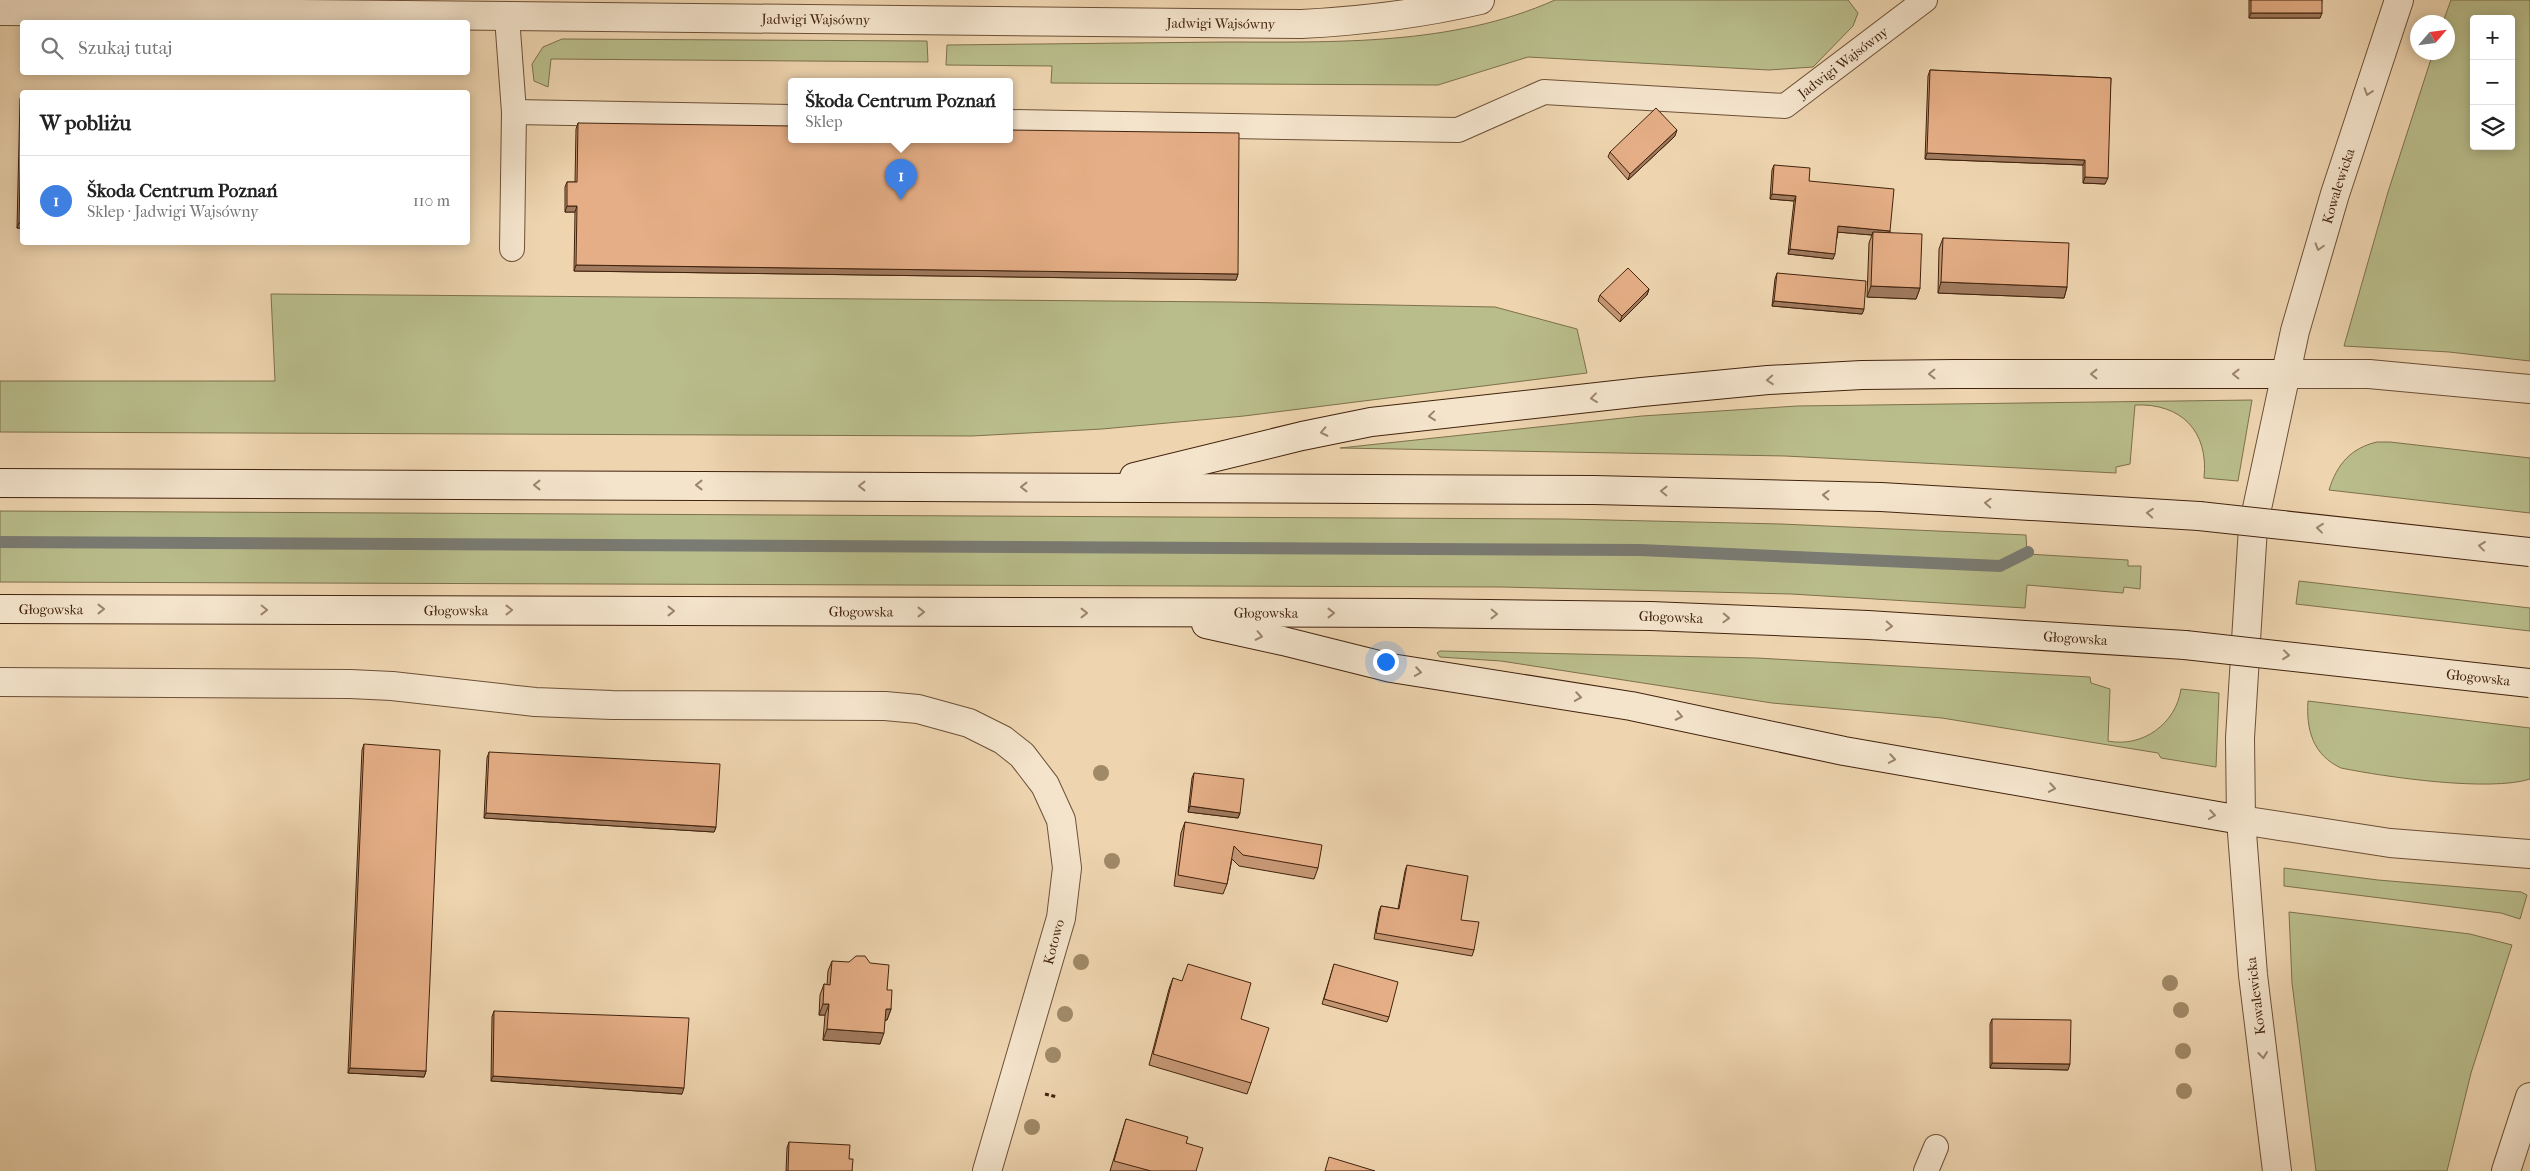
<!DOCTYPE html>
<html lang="pl">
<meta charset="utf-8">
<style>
body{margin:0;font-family:"IM FELL French Canon",serif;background:#f2f2f2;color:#222}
.controls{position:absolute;right:15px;top:15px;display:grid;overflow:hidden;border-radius:5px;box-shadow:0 2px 12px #0003}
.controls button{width:45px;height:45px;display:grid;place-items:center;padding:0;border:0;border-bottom:1px solid #e0e0e0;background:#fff;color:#222;font:25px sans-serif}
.compass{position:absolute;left:2410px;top:15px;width:45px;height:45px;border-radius:50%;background:#fff;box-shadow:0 2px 12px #0003;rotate:62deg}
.you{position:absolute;left:1385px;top:661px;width:18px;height:18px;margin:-12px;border:4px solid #fff;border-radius:50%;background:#1a73e8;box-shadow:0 0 0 8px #1a73e833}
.badge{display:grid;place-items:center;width:32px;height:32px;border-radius:50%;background:#2563eb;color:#fff;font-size:16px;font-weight:700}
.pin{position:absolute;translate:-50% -41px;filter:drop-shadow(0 1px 2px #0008)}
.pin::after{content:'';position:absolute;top:26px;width:18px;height:15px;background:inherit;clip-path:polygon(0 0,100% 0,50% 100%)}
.popup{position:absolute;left:788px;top:78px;width:225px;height:65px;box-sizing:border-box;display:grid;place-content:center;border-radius:5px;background:#fff;filter:drop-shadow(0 1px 4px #0005);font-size:16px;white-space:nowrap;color:#767676}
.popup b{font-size:19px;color:#222}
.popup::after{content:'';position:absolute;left:50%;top:100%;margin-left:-10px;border:10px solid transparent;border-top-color:#fff}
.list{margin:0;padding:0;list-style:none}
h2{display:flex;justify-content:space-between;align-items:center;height:65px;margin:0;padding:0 20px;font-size:21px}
h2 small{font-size:16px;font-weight:400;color:#767676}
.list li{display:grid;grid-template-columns:32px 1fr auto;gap:15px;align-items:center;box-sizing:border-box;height:90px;padding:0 20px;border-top:1px solid #e0e0e0}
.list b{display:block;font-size:19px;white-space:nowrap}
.list p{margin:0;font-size:16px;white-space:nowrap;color:#767676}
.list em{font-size:16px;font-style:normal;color:#767676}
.icon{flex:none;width:28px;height:28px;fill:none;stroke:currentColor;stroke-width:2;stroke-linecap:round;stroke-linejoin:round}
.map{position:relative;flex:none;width:2530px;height:1171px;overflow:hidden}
.search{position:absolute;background:#fff;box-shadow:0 2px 12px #0003;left:20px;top:20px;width:450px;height:55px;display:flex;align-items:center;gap:12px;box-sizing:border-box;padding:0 18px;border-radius:5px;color:#767676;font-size:19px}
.panel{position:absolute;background:#fff;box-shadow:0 2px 12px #0003;left:20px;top:90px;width:450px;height:155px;border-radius:5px}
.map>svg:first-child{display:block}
.green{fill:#b9bd8b;stroke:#7e704c;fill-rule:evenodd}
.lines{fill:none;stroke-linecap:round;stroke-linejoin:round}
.stream{stroke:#7a7b73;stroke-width:12}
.service-casing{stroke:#6d5036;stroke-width:26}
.minor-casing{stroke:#6d5036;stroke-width:30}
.tertiary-casing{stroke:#6d5036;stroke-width:30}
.secondary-casing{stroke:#42230d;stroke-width:30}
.path{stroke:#42230d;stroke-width:3;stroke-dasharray:4 2.5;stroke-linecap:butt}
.service{stroke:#f4e4cc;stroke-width:24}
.minor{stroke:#f4e4cc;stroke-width:28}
.tertiary{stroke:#f4e4cc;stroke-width:28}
.secondary{stroke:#f4e4cc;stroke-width:28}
.secondary-bridge-casing{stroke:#42230d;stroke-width:30;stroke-linecap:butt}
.secondary-bridge{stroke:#f4e4cc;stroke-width:28}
.tree{fill:#a08967}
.wall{fill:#c59673;stroke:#42230d}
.shaded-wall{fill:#a07a5e;stroke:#42230d}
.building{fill:#e5ae86;stroke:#42230d}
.oneway{stroke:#9b846c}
.labels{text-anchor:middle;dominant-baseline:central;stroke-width:4;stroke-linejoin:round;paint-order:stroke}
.street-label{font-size:14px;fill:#42230d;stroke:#f4e4cc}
</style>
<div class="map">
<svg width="2530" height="1171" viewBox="0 0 2530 1171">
<rect width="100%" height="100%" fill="#eed5b0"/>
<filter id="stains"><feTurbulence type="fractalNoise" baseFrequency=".004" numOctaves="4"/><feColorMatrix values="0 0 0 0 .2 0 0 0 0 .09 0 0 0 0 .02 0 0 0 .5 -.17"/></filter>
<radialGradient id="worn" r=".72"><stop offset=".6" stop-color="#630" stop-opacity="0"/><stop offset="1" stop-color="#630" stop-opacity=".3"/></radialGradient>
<g class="green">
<path d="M1555 0H1848L1858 13 1853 26 1813 67 1769 70 1528 57 1438 85 1051 83 1052 66 946 65 947 45C1039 44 1131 43 1224 42 1335 42 1452 46 1555 0Z"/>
<path d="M2451 0H2530V361L2449 352 2344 346 2388 192 2433 53 2448 52V22H2443ZM2474 19H2511V146H2474Z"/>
<polygon points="562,39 927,41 928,62 551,59 548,87 534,81 532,64 543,47"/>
<polygon points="271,294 1230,302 1495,307 1577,329 1587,373 1244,416 1102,429 972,436 0,432 0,381 275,381"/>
<path d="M2252 400 2238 481 2204 478C2209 431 2181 403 2135 405L2130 464 2116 467V473L1785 456 1340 448 1642 416 1797 406Z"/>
<path d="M2377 442H2390L2530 458V513L2329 490C2337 464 2351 448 2377 442Z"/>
<polygon points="0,511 1564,519 1781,524 2026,535 2027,554 2128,560 2128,566 2141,566 2140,589 2124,587 2123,593 2027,585 2025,608 1791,594 1502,587 0,582"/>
<polygon points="2299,581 2530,608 2530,631 2296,604"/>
<path d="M1440 651 1757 658 2090 677 2091 683 2110 689 2108 741C2142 748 2176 724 2181 689L2219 693 2216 767 2161 758 2158 753 1942 718 1772 703 1501 661 1440 657 1437 653Z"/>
<path d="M2308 701 2530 728V779C2490 792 2385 777 2341 768 2313 755 2306 730 2308 701Z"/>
<polygon points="2284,868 2378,880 2521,892 2527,895 2520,919 2501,913 2284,886"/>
<polygon points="2289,912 2470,934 2512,945 2471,1073 2447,1171 2316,1171 2292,983"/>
</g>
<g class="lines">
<polyline class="stream" points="0,542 1640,550 2000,566 2028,552"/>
<defs>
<g id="service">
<polyline points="507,17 514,112 512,249"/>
<polyline points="514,112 792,117"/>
<path id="s1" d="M1010 122 1458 130 1544 92 1785 106 1925 0"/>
<polyline points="1926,1171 1936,1147"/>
</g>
<g id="minor">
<path id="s2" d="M0 11 1301 24C1361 21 1420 14 1480 0"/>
<polyline points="0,682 350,684 392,686 535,702 612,705 885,706 918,709 969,723 1003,740 1022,755 1045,785 1061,820 1067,868 1061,918 987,1171"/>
</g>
<g id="tertiary">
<polyline points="2285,374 2369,374 2530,389"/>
<polyline points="2241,820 2390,843 2530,854"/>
<path id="s3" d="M2277 1171 2253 975 2241 820 2240 738 2253 527 2295 331 2335 194 2399 0"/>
<polyline points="2506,1171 2530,1097"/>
</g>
<g id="secondary">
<polyline points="1134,477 1302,436 1371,422 1642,392 1768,380 1862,375 1954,374 2285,374"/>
<polyline points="0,483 1594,490 1881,497 2199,516"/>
<path id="s4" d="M0 609 1412 613 1651 616 1868 625 2185 645"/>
<polyline points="1206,624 1283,641 1391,668 1631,706 1844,751 2241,820"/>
</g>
</defs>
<use href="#service" class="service-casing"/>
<use href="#minor" class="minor-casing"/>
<use href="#tertiary" class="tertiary-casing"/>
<use href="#secondary" class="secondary-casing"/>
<polyline class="path" points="1045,1094 1057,1097"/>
<use href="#service" class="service"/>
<use href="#minor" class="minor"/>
<use href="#tertiary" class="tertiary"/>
<use href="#secondary" class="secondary"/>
<defs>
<g id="secondary-bridge">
<polyline points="2199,516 2530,552"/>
<path id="s5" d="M2185 645 2530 683"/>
</g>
</defs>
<use href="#secondary-bridge" class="secondary-bridge-casing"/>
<use href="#secondary-bridge" class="secondary-bridge"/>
</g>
<g class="tree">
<circle cx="1101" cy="773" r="8"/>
<circle cx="1112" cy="861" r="8"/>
<circle cx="1081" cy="962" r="8"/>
<circle cx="2170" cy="983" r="8"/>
<circle cx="2181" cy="1010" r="8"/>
<circle cx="1065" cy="1014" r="8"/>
<circle cx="2183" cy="1051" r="8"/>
<circle cx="1053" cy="1055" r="8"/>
<circle cx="2184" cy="1091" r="8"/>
<circle cx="1032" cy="1127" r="8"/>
</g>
<g class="wall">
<polygon points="2249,0 2322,0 2320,18 2249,18"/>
<polygon points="1930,70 2111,78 2105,184 2083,183 2083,165 1925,159 1928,76"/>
<polygon points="22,93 22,228 17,228 20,99"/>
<polygon points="578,123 1238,274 1236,280 574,271 575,212 565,212 565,187 567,182 575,182 576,129"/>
<polygon points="1675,136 1628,180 1608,157 1610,152"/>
<polygon points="1774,165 1809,181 1890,231 1890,233 1920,288 1916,299 1867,297 1869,243 1872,235 1838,232 1833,259 1788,254 1794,201 1770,199 1772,170"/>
<polygon points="1943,238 2067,287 2064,298 1938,293 1939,249"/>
<polygon points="1777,273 1864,309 1862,314 1772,306 1775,279"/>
<polygon points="1649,289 1647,295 1620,322 1598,301 1600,295"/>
<polygon points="364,744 426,1071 424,1077 348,1073 362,750"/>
<polygon points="489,752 716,827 714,832 484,818 487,758"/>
<polygon points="1194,773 1240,813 1238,818 1188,812 1192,778"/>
<polygon points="1185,822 1318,868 1314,879 1239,866 1232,859 1227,884 1223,894 1174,886 1181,833"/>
<polygon points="1407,865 1461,920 1474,950 1472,956 1374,939 1379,911 1381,906 1398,909 1405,871"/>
<polygon points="832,961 887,990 891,1009 887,1020 885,1020 880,1044 823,1040 825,1015 819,1015 820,995 824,984 827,985 828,971"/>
<polygon points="1334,964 1389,1017 1387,1022 1322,1004"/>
<polygon points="1173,978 1241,1019 1251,1083 1247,1094 1149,1065 1169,989"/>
<polygon points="494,1011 682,1094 491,1081 492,1017"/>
<polygon points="1992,1019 2068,1070 1990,1068 1990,1024"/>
<polygon points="1126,1119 1186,1143 1196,1171 1110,1171"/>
<polygon points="789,1142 849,1159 852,1171 786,1171 787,1148"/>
</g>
<g class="shaded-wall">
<polygon points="2251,13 2322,13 2320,18 2249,18"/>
<polygon points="1677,130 1675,136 1628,180 1630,174"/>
<polygon points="1927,153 2085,160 2083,165 1925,159"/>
<polygon points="2085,177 2108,178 2105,184 2083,183"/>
<polygon points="1772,194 1796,196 1794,201 1770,199"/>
<polygon points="567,206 577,206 575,212 565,212"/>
<polygon points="19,223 22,223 22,228 17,228"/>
<polygon points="1838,226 1890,231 1888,237 1873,232 1872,235 1836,232"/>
<polygon points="1790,249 1835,254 1833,259 1788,254"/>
<polygon points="576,265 1238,274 1236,280 574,271"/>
<polygon points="1941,282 2067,287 2064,298 1938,293"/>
<polygon points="1871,286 1920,288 1916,299 1867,297"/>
<polygon points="1649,289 1647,295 1620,322 1622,316"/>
<polygon points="1774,301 1864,309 1862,314 1772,306"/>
<polygon points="1190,806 1240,813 1238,818 1188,812"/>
<polygon points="486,813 716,827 714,832 484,818"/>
<polygon points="823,1004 829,1004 825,1015 819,1015"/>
<polygon points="886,1009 891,1009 887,1020 882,1020"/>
<polygon points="827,1029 884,1033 880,1044 823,1040"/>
<polygon points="1992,1063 2070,1064 2068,1070 1990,1068"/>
<polygon points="350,1068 426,1071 424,1077 348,1073"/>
<polygon points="493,1076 684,1088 682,1094 491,1081"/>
</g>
<g class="building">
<rect x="2251" y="0" width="71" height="13"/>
<polygon points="1930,70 2111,78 2108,178 2085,177 2085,160 1927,153"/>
<polygon points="22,93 22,223 19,223"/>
<polygon points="1656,108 1677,130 1630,174 1610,152"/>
<polygon points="578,123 792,126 792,139 1010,139 1010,130 1239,133 1238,274 576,265 577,206 567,206 567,182 577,182"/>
<polygon points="1774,165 1810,168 1809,181 1894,189 1890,231 1838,226 1835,254 1790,249 1796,196 1772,194"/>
<polygon points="1873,232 1922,234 1920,288 1871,286"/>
<polygon points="1943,238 2069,243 2067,287 1941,282"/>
<polygon points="1628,268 1649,289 1622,316 1600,295"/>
<polygon points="1777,273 1866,281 1864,309 1774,301"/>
<polygon points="364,744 440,750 426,1071 350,1068"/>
<polygon points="489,752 720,764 716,827 486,813"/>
<polygon points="1194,773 1244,779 1240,813 1190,806"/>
<polygon points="1185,822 1322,845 1318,868 1243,855 1234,846 1227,884 1178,875"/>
<polygon points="1407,865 1468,876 1461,920 1479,922 1474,950 1376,933 1381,906 1399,909"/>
<polygon points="856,956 865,956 870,963 889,965 887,990 892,990 891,1009 886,1009 884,1033 827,1029 829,1004 823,1004 824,984 830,985 832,961 849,962"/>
<polygon points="1188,964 1251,983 1241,1019 1269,1028 1251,1083 1153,1054 1173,978 1182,981"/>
<polygon points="1334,964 1398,982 1389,1017 1324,999"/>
<polygon points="494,1011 689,1018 684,1088 493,1076"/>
<polygon points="1992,1019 2071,1020 2070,1064 1992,1063"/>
<polygon points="1126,1119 1188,1137 1186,1143 1203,1148 1196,1171 1151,1171 1114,1161"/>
<polygon points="789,1142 850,1145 849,1159 853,1159 852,1171 788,1171"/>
<polygon points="1329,1157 1375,1171 1325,1171"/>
</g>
<defs><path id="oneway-chevron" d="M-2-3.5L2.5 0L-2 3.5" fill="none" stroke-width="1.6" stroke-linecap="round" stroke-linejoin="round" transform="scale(1.25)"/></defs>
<g class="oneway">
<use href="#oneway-chevron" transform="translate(2368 92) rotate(108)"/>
<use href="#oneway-chevron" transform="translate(2319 247) rotate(106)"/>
<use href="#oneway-chevron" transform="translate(1932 374) rotate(179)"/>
<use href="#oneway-chevron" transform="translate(2094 374) rotate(-180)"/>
<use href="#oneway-chevron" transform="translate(2236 374) rotate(-179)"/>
<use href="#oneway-chevron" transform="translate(1770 380) rotate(176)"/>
<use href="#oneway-chevron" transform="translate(1594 398) rotate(173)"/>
<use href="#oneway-chevron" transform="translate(1432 416) rotate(174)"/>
<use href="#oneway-chevron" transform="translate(1324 432) rotate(168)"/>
<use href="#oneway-chevron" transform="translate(537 485) rotate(-180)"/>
<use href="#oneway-chevron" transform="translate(699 485) rotate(-180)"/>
<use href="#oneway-chevron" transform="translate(862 486) rotate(-180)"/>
<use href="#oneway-chevron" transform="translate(1024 487) rotate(-180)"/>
<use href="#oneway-chevron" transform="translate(1664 491) rotate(-179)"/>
<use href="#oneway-chevron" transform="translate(1826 495) rotate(-178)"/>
<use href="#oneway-chevron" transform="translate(1988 503) rotate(-177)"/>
<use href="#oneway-chevron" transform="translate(2150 513) rotate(-176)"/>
<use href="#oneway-chevron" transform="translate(2320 528) rotate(-174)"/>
<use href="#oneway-chevron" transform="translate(2482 546) rotate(-173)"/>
<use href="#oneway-chevron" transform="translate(101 609)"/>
<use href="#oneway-chevron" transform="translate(264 610) rotate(1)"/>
<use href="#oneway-chevron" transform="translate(509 610)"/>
<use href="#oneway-chevron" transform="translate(671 611)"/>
<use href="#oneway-chevron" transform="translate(921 612)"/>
<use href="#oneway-chevron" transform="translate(1084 613)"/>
<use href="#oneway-chevron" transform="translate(1331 613)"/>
<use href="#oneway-chevron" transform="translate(1494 614) rotate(1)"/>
<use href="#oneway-chevron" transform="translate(1726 618) rotate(2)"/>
<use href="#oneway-chevron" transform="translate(1889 626) rotate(3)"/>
<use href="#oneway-chevron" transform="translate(1259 636) rotate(12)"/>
<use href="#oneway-chevron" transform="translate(2286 655) rotate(6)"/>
<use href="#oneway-chevron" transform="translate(1418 672) rotate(9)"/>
<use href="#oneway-chevron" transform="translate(1578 697) rotate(9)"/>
<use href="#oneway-chevron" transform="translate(1679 716) rotate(12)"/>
<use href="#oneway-chevron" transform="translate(1892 759) rotate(10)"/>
<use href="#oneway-chevron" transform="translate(2052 788) rotate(10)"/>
<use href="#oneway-chevron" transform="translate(2212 815) rotate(9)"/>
<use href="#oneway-chevron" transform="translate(2263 1055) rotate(83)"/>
</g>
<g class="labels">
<g class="street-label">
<text stroke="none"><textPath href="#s2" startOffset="816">Jadwigi Wajsówny</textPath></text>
<text stroke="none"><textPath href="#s2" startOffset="1221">Jadwigi Wajsówny</textPath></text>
<text stroke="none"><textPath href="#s1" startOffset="856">Jadwigi Wajsówny</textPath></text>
<text stroke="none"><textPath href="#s3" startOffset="998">Kowalewicka</textPath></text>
<text stroke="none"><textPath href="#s4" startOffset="51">Głogowska</textPath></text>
<text stroke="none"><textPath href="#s4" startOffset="456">Głogowska</textPath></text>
<text stroke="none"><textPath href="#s4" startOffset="861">Głogowska</textPath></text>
<text stroke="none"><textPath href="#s4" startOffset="1266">Głogowska</textPath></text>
<text stroke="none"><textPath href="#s4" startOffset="1671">Głogowska</textPath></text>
<text stroke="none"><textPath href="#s4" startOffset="2076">Głogowska</textPath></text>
<text stroke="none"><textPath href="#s5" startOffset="295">Głogowska</textPath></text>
<text transform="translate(1054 942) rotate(-75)">Kotowo</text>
<text transform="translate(2256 996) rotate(-97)">Kowalewicka</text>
</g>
</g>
<rect width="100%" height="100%" filter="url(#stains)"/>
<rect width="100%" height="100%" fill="url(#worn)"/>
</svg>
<div class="controls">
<button>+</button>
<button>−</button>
<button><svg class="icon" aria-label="layers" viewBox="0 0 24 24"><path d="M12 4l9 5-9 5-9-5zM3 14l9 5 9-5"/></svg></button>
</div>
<svg class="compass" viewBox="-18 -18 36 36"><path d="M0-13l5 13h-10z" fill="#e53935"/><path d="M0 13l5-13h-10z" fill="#767676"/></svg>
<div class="you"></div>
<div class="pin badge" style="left:901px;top:200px;background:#3f7fe0">1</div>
<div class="popup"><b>Škoda Centrum Poznań</b>Sklep</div>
<div class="search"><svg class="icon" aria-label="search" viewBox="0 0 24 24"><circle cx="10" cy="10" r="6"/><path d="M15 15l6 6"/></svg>Szukaj tutaj</div>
<section class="panel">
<h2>W pobliżu<small></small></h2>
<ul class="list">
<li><span class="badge" style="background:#3f7fe0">1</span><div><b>Škoda Centrum Poznań</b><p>Sklep · Jadwigi Wajsówny</p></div><em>110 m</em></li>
</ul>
</section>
</div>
